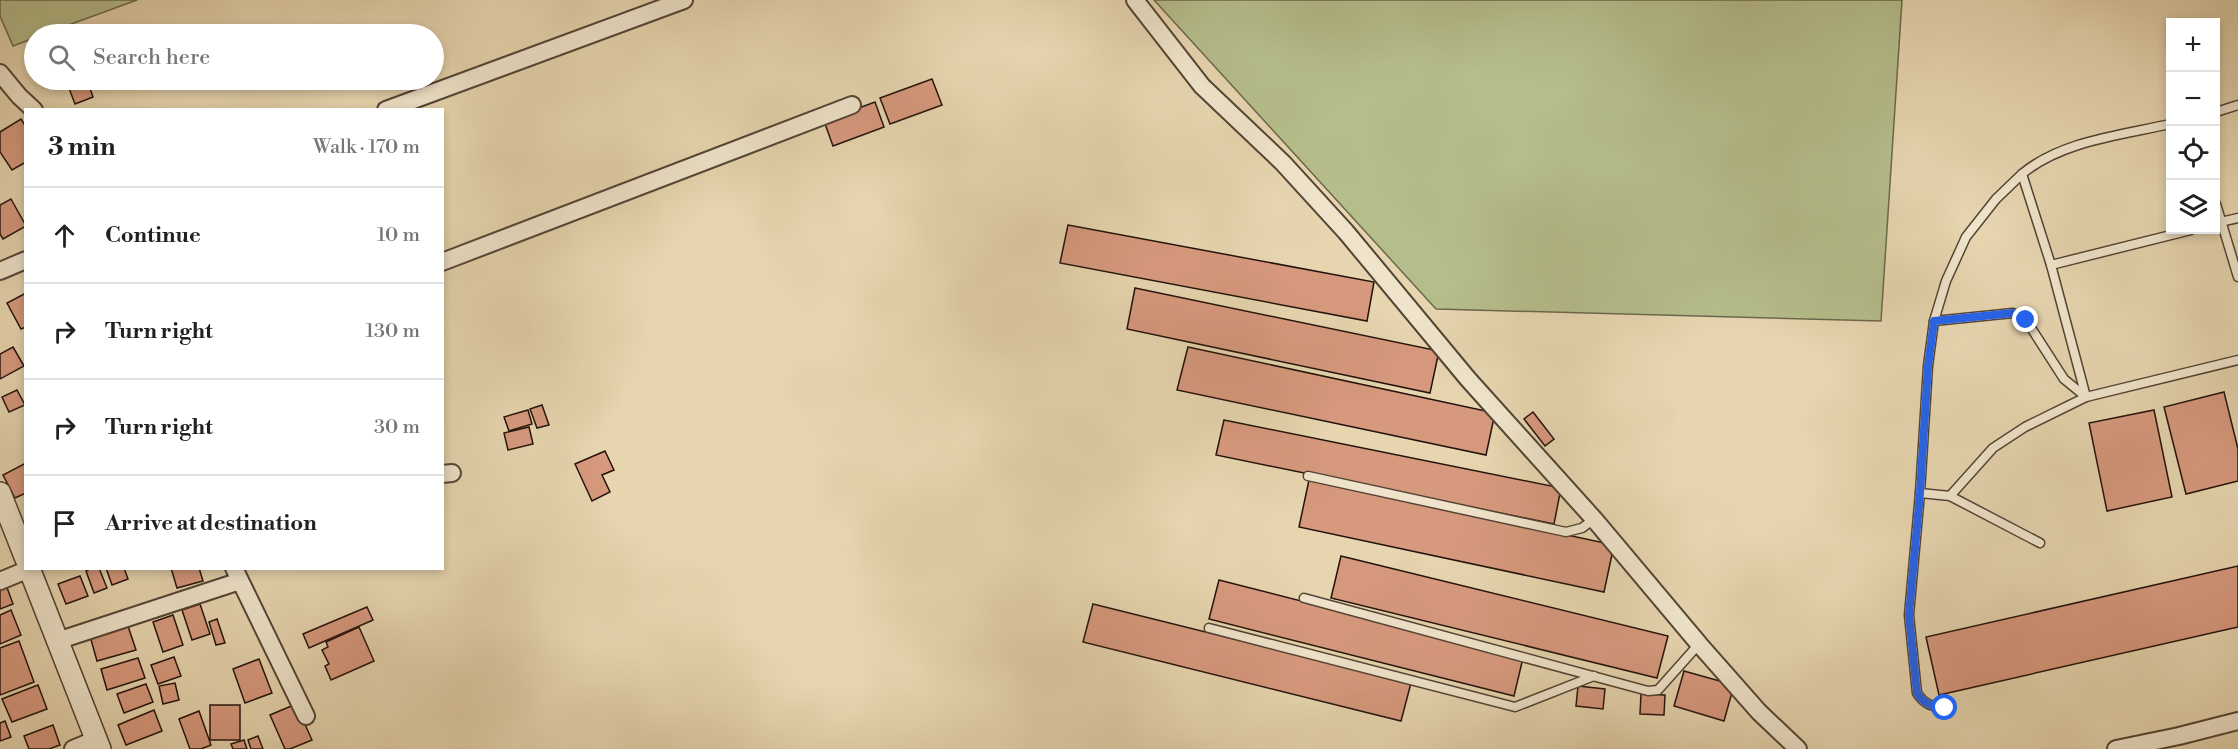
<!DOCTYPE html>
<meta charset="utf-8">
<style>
body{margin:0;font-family:"Libre Bodoni",serif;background:#f6f6f6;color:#202124}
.controls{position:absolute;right:18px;top:18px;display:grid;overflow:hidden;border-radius:0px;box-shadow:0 3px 9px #0003}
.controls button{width:54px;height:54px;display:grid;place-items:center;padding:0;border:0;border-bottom:2px solid #e0e0e0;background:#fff;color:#202124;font:30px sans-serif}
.stop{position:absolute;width:18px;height:18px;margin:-14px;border:4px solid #2563eb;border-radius:50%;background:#fff}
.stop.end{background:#2563eb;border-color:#fff;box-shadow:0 2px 6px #0008}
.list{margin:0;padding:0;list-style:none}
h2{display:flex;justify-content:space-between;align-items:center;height:78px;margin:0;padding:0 24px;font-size:26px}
h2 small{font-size:20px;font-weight:400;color:#757577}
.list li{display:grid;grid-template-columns:39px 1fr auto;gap:18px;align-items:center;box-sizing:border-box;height:96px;padding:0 24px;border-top:2px solid #e0e0e0}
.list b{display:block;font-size:22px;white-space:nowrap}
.list em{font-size:20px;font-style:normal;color:#757577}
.icon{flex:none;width:33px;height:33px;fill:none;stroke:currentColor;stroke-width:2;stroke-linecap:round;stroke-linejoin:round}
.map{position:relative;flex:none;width:2238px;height:749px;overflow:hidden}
.search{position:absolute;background:#fff;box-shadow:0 3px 9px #0003;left:24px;top:24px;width:420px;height:66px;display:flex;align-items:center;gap:15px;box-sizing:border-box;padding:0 21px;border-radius:33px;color:#757577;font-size:22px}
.panel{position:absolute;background:#fff;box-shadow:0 3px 9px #0003;left:24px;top:108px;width:420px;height:462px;border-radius:0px}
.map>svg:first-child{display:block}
.green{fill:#b5bd8b;stroke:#6c684c;stroke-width:1.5}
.building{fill:#d7997e;stroke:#24130c;stroke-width:1.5}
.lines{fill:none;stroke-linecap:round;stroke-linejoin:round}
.service-casing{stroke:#544435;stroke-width:11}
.minor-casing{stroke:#544435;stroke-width:20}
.tertiary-casing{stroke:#544435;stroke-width:24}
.service{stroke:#efe4cb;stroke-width:8}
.minor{stroke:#efe4cb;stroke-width:16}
.tertiary{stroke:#efe4cb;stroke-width:21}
.route{stroke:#2563eb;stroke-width:8}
</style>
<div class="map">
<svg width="2238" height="749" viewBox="0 0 2238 749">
<rect width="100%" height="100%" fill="#e6d5af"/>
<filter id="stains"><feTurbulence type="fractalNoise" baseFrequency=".00333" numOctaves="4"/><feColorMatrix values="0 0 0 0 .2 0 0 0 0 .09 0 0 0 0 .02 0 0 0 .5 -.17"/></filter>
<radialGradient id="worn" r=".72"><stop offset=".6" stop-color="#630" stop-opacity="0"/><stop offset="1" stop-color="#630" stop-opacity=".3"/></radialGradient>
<g class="green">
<polygon points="0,0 137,0 44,34 34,34 34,38 13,46 0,16"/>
<polygon points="1154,0 1902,0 1881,321 1436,309"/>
</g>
<g class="building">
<polygon points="932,79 942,105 890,124 880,98"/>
<polygon points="76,80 87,80 93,97 75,104 67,83"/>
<polygon points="875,102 884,127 833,146 824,121"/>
<polygon points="21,119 26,127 26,162 12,170 0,152 0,132"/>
<polygon points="11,199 26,226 3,239 0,234 0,205"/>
<polygon points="1068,225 1374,282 1367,321 1060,263"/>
<polygon points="1135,288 1439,351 1430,393 1127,329"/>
<polygon points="26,293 26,327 21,329 7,303"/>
<polygon points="13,347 24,366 0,379 0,354"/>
<polygon points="1188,347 1495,413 1486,455 1177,390"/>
<polygon points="17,390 25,405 9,412 2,397"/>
<polygon points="2224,392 2238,449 2238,481 2186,494 2164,407"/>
<polygon points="542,405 549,425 537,428 530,409"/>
<polygon points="528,410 532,424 509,431 504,417"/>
<polygon points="2154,410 2172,497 2107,511 2089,423"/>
<polygon points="1533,412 1554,439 1545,446 1524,419"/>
<polygon points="1224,420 1561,488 1554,524 1216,455"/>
<polygon points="529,427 533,444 508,450 504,433"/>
<polygon points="605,451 614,470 602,475 610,492 592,501 575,464"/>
<polygon points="26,463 26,493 15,498 3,475"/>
<polygon points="1309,480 1614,545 1604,592 1299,527"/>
<polygon points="1341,556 1668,636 1657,678 1331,598"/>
<polygon points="2238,566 2238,627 1939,695 1926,637"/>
<polygon points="91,568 99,568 107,588 94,593 86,571"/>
<polygon points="106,568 124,568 128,579 112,585"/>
<polygon points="171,568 199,568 203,581 177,588"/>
<polygon points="80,576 88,596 66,604 58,584"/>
<polygon points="1219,580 1523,658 1514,696 1209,619"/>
<polygon points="5,582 13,604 0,609 0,584"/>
<polygon points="200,604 210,634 192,640 182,610"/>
<polygon points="1093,604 1411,683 1401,721 1083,642"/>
<polygon points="367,607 373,620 309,648 303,634"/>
<polygon points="11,610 21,635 0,644 0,615"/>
<polygon points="173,615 183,645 163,652 153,622"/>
<polygon points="217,619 225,643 216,645 209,622"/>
<polygon points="128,626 136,650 97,661 90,636"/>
<polygon points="359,627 374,661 331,680 325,666 329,664 322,650 328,647 326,642"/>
<polygon points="19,641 34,682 0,695 0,648"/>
<polygon points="174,657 181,676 158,684 151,665"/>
<polygon points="138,658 145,678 107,690 101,669"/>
<polygon points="259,659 272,693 245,703 233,669"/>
<polygon points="1684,671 1734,685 1724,721 1674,706"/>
<polygon points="175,683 179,700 163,704 159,686"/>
<polygon points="146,684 153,702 124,713 117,694"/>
<polygon points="38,685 47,709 12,722 2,699"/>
<polygon points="1578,686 1605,689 1603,709 1576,706"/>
<polygon points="1641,694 1665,695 1664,715 1640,714"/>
<polygon points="296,704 312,740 290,749 285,749 270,715"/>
<rect x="210" y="705" width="30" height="35"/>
<polygon points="154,710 162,731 126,745 118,725"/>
<polygon points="199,711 211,745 201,749 190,749 179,719"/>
<polygon points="5,721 11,737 0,741 0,723"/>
<polygon points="53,725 60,745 49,749 29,749 24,736"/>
<polygon points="258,736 263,749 251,749 248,740"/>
<polygon points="244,740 247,749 233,749 231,744"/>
</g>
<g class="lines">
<defs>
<g id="service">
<polyline points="2216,112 2238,105"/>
<path d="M2170 124C2122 135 2061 141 2022 174L2051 265 2086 397 2238 360"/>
<polyline points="2216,204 2238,277"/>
<polyline points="2216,223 2238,218"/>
<polyline points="2051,265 2191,230"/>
<polyline points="1934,321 2013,313 2026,320 2064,379 2086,397 2025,427 1993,448 1950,496"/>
<polyline points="1308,476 1566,532 1582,528 1594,519"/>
<polyline points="1920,493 1950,496 2040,543"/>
<polyline points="1304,598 1648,691 1658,690 1699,644"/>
<polyline points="1209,628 1515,707 1594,676"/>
<path d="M1945 708C1932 707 1924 704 1917 693L1909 615 1920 493 1928 366 1934 321 1946 281 1966 237 1996 199 2022 174"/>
</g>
<g id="minor">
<polyline points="1135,0 1202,86 1283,163 1346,232 1468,379 1594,519 1699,644 1759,712 1798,749"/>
<polyline points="0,73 19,96 34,110"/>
<polyline points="386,110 684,0"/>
<polyline points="442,262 852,105"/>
<polyline points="0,271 26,260"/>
<polyline points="442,474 452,473"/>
<polyline points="234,568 306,716"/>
<polyline points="0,581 29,569"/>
<polyline points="57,641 240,581"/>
<polyline points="73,749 97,739"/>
<polyline points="2116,749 2179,736 2238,721"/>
</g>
<g id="tertiary">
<polyline points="0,493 26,559"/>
<polyline points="29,568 100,749"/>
</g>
</defs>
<use href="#service" class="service-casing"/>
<use href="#minor" class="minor-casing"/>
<use href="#tertiary" class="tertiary-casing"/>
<use href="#service" class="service"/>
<use href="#minor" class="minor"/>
<use href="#tertiary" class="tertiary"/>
</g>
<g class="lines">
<path class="route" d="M1945 708C1932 707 1924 704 1917 693L1909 615 1920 493 1928 366 1934 321 2013 313 2026 320"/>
</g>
<rect width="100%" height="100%" filter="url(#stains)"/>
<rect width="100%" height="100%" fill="url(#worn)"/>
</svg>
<div class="controls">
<button>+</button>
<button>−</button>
<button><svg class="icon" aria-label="locate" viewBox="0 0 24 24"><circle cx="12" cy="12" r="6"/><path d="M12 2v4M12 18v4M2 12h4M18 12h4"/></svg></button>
<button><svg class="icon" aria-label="layers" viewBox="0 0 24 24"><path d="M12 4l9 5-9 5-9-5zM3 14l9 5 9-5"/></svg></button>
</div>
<div class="stop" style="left:1945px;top:708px"></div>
<div class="stop end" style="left:2026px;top:320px"></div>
<div class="search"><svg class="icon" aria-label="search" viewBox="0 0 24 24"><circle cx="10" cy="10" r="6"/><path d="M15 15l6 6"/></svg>Search here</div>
<section class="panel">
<h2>3 min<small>Walk · 170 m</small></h2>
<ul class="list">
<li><svg class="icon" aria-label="ahead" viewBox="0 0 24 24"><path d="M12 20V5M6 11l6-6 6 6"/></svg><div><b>Continue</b></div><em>10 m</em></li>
<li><svg class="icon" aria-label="right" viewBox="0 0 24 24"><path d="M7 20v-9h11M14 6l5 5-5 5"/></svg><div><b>Turn right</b></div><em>130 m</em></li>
<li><svg class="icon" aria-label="right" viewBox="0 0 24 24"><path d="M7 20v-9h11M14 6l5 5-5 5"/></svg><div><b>Turn right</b></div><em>30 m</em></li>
<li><svg class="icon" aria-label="arrive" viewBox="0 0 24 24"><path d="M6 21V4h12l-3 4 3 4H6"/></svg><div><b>Arrive at destination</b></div></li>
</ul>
</section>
</div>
